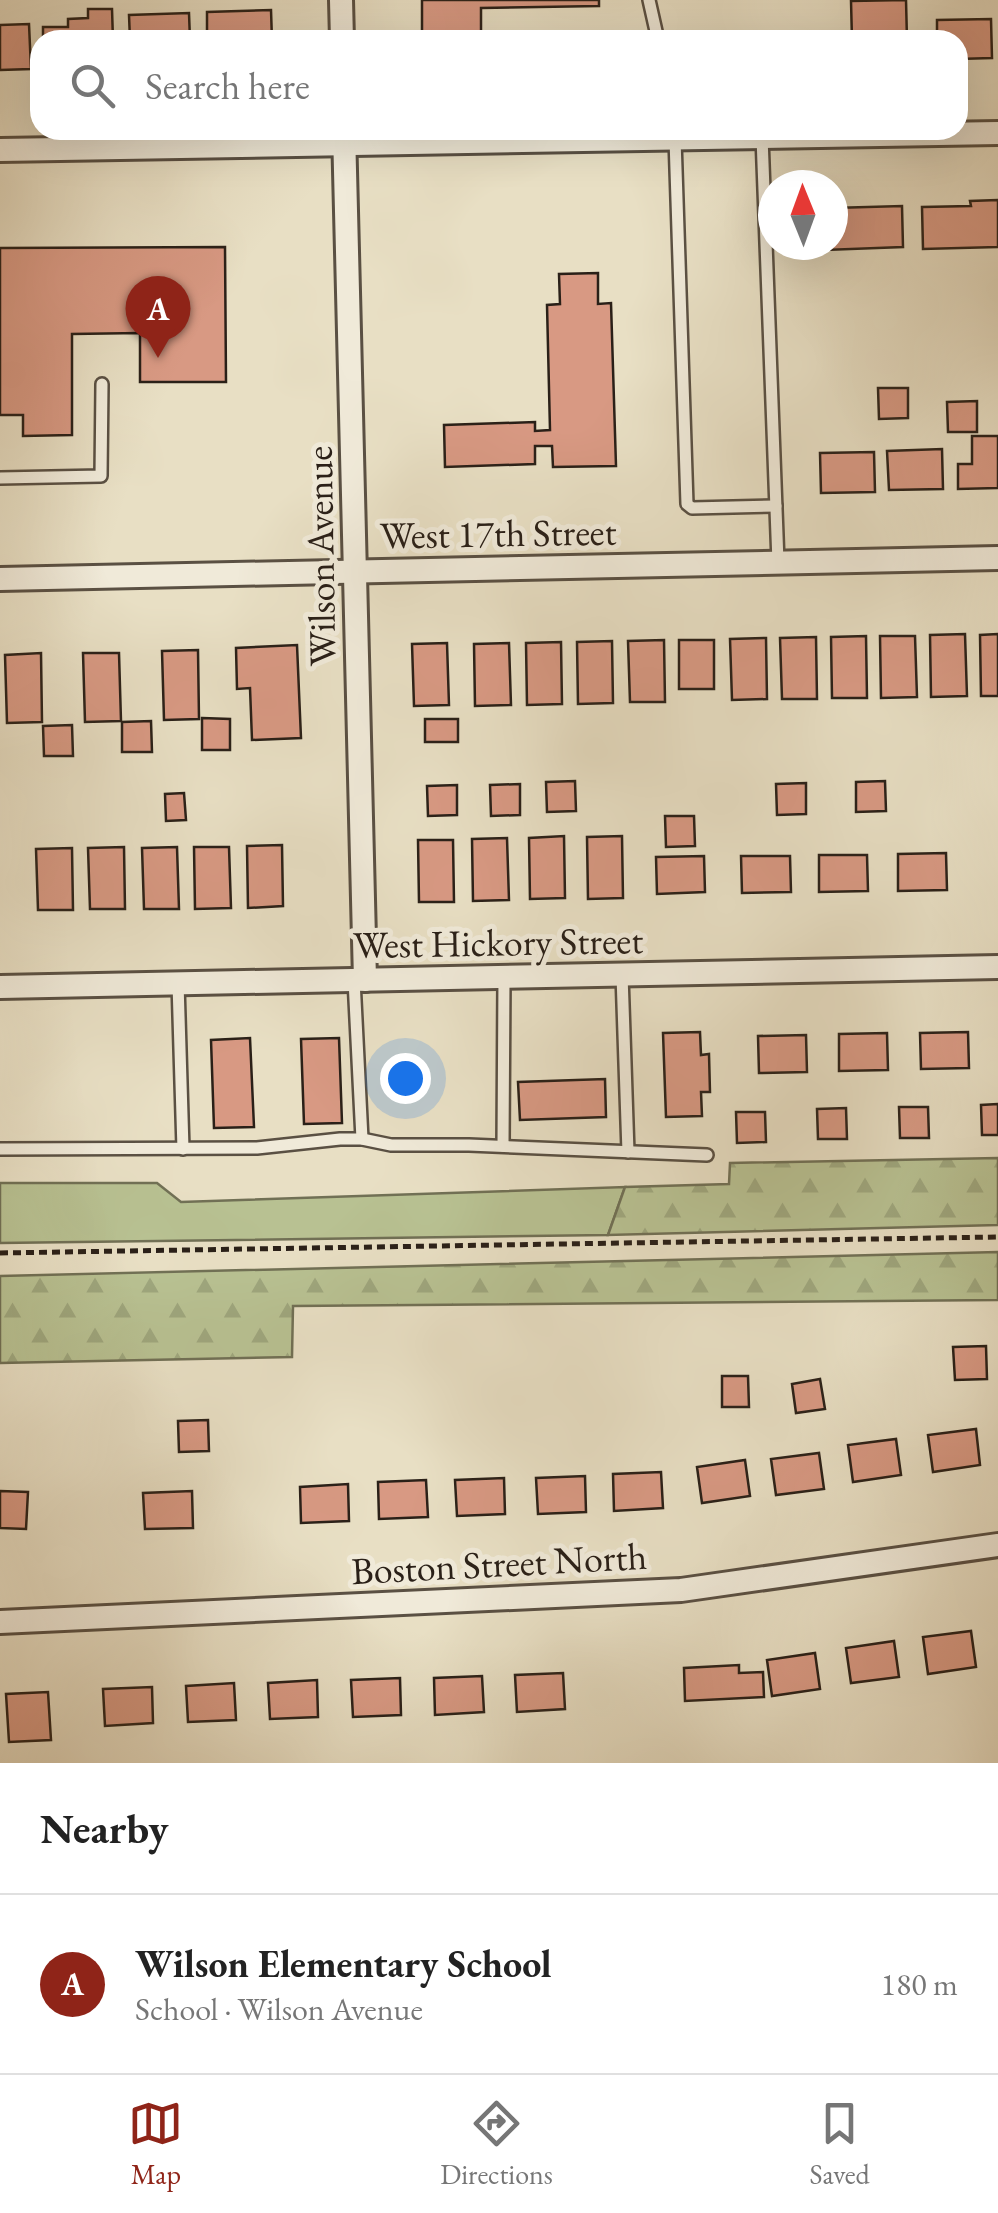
<!DOCTYPE html>
<meta charset="utf-8">
<style>
body{margin:0;font-family:"EB Garamond",serif;background:#f6f6f6;color:#222}
.compass{position:absolute;left:758px;top:170px;width:90px;height:90px;border-radius:50%;background:#fff;box-shadow:0 10px 40px #0002;rotate:359deg}
.you{position:absolute;left:405px;top:1078px;width:35px;height:35px;margin:-25px;border:8px solid #fff;border-radius:50%;background:#1a73e8;box-shadow:0 0 0 15px #1a73e833}
.badge{display:grid;place-items:center;width:65px;height:65px;border-radius:50%;background:#8f2418;color:#fff;font-size:32px;font-weight:700}
.pin{position:absolute;translate:-50% -82px;filter:drop-shadow(0 2px 5px #0008)}
.pin::after{content:'';position:absolute;top:52px;width:35px;height:30px;background:inherit;clip-path:polygon(0 0,100% 0,50% 100%)}
.list{margin:0;padding:0;list-style:none}
h2{display:flex;justify-content:space-between;align-items:center;height:130px;margin:0;padding:0 40px;font-size:42px}
h2 small{font-size:32px;font-weight:400;color:#767676}
.list li{display:grid;grid-template-columns:65px 1fr auto;gap:30px;align-items:center;box-sizing:border-box;height:180px;padding:0 40px;border-top:2px solid #e0e0e0}
.list b{display:block;font-size:38px;white-space:nowrap}
.list p{margin:0;font-size:32px;white-space:nowrap;color:#767676}
.list em{font-size:32px;font-style:normal;color:#767676}
.icon{flex:none;width:55px;height:55px;fill:none;stroke:currentColor;stroke-width:2;stroke-linecap:round;stroke-linejoin:round}
.map{position:relative;flex:none;width:998px;height:1763px;overflow:hidden}
.search{position:absolute;background:#fff;box-shadow:0 10px 40px #0002;left:30px;right:30px;top:30px;height:110px;display:flex;align-items:center;gap:25px;box-sizing:border-box;padding:0 35px;border-radius:30px;color:#767676;font-size:38px}
.sheet{height:310px;background:#fff}
nav{display:flex;justify-content:space-around;align-items:center;box-sizing:border-box;height:140px;border-top:2px solid #e0e0e0;background:#fff;font-size:28px;color:#767676}
nav a{display:grid;justify-items:center;gap:5px}
nav .on{color:#8f2418}
.map>svg:first-child{display:block}
.green{fill:#b8c192;stroke:#717055;stroke-width:2.5}
.forest{fill:url(#forest-firs);stroke:#717055;stroke-width:2.5}
.building{fill:#d89983;stroke:#2a2018;stroke-width:2.5}
.lines{fill:none;stroke-linecap:round;stroke-linejoin:round}
.lane-casing{stroke:#5a5043;stroke-width:16}
.street-casing{stroke:#5a5043;stroke-width:28}
.path{stroke:#2a2018;stroke-width:5;stroke-dasharray:8 5;stroke-linecap:butt}
.lane{stroke:#f0ead9;stroke-width:11}
.street{stroke:#f0ead9;stroke-width:22}
.labels{text-anchor:middle;dominant-baseline:central;stroke-width:10;stroke-linejoin:round;paint-order:stroke}
.street-label{font-size:38px;fill:#2a2018;stroke:#f0ead9}
</style>
<div class="map">
<svg width="998" height="1763" viewBox="0 0 998 1763">
<defs>
<pattern id="forest-firs" width="22" height="20" patternUnits="userSpaceOnUse" patternTransform="scale(2.5)"><rect width="22" height="20" fill="#b8c192"/><path d="M5 1l3.5 6h-7zM16 11l3.5 6h-7z" fill="#9ea67d"/></pattern>
</defs>
<rect width="100%" height="100%" fill="#e8dfc4"/>
<filter id="stains"><feTurbulence type="fractalNoise" baseFrequency=".002" numOctaves="4"/><feColorMatrix values="0 0 0 0 .2 0 0 0 0 .09 0 0 0 0 .02 0 0 0 .5 -.17"/></filter>
<radialGradient id="worn" r=".72"><stop offset=".6" stop-color="#630" stop-opacity="0"/><stop offset="1" stop-color="#630" stop-opacity=".3"/></radialGradient>
<polygon class="green" points="0,1183 157,1183 181,1202 625,1187 608,1235 0,1243"/>
<g class="forest">
<polygon points="998,1158 998,1225 608,1235 625,1187 729,1184 730,1163"/>
<polygon points="998,1252 998,1300 293,1306 292,1357 0,1363 0,1276"/>
</g>
<g class="building">
<polygon points="422,0 599,0 599,6 481,8 481,40 422,40"/>
<polygon points="906,0 907,40 852,40 851,1"/>
<polygon points="88,9 112,9 113,40 43,40 43,27 68,27 68,19 88,18"/>
<polygon points="271,10 272,40 207,40 207,12"/>
<polygon points="189,13 190,40 130,40 129,15"/>
<polygon points="991,19 992,58 958,59 958,40 937,40 937,20"/>
<polygon points="29,24 31,69 0,70 0,25"/>
<polygon points="998,200 998,247 923,249 922,207 971,206 970,201"/>
<polygon points="902,206 903,247 825,250 825,245 833,245 833,208"/>
<polygon points="225,247 226,382 140,382 140,333 72,334 72,435 23,436 23,415 0,415 0,248"/>
<polygon points="598,273 598,304 611,303 616,466 553,467 552,446 535,446 535,464 445,467 444,425 535,422 535,431 550,430 547,305 560,304 559,274"/>
<polygon points="878,388 908,388 908,418 879,419"/>
<polygon points="977,401 977,432 948,432 947,402"/>
<polygon points="972,436 998,436 998,488 958,489 958,464 972,464"/>
<polygon points="942,449 943,489 889,490 887,451"/>
<polygon points="874,452 875,492 821,493 820,453"/>
<polygon points="965,634 967,696 931,697 930,635"/>
<polygon points="998,634 998,696 981,696 980,635"/>
<polygon points="866,636 867,698 832,698 831,637"/>
<polygon points="880,636 915,636 917,697 881,698"/>
<polygon points="816,637 817,699 782,699 780,638"/>
<polygon points="766,638 767,699 732,700 730,639"/>
<polygon points="664,640 665,702 630,702 628,641"/>
<rect x="679" y="640" width="35" height="49"/>
<polygon points="612,641 613,703 578,704 577,642"/>
<polygon points="561,642 562,704 527,705 526,643"/>
<polygon points="447,643 449,705 414,706 412,644"/>
<polygon points="509,643 511,705 475,706 474,644"/>
<polygon points="297,645 301,738 252,740 250,688 237,689 236,648"/>
<polygon points="198,650 199,719 164,720 162,651"/>
<polygon points="41,653 42,722 7,723 5,655"/>
<polygon points="83,653 119,653 121,721 85,722"/>
<polygon points="202,718 230,719 230,750 202,750"/>
<rect x="425" y="719" width="33" height="23"/>
<polygon points="151,721 152,752 122,752 122,722"/>
<polygon points="72,725 73,756 44,756 43,726"/>
<polygon points="575,781 576,811 547,812 546,782"/>
<polygon points="885,781 886,811 856,812 856,782"/>
<polygon points="806,783 806,814 777,815 776,784"/>
<polygon points="520,784 520,815 491,816 490,785"/>
<polygon points="457,785 457,815 428,816 427,786"/>
<polygon points="184,793 186,820 166,821 165,794"/>
<polygon points="665,816 694,816 695,846 666,847"/>
<polygon points="564,836 565,898 530,899 529,838"/>
<polygon points="622,836 623,898 588,899 587,837"/>
<polygon points="507,838 509,900 473,901 472,839"/>
<polygon points="418,840 453,840 454,902 419,902"/>
<polygon points="282,845 283,906 248,908 247,846"/>
<polygon points="124,847 125,909 90,909 88,848"/>
<polygon points="177,847 179,909 144,909 142,848"/>
<polygon points="194,847 229,847 231,908 195,909"/>
<polygon points="72,848 73,910 38,910 36,849"/>
<polygon points="946,853 947,890 898,891 898,854"/>
<polygon points="819,855 867,855 868,891 819,892"/>
<polygon points="704,856 705,892 657,894 656,857"/>
<polygon points="741,856 790,856 791,892 742,893"/>
<polygon points="700,1032 701,1055 709,1054 710,1092 701,1092 702,1116 666,1117 663,1033"/>
<polygon points="968,1032 969,1068 921,1069 920,1033"/>
<polygon points="887,1033 888,1070 839,1071 839,1034"/>
<polygon points="806,1035 807,1072 759,1073 758,1036"/>
<polygon points="250,1038 254,1127 214,1128 211,1040"/>
<polygon points="339,1038 342,1123 304,1124 301,1039"/>
<polygon points="605,1079 606,1117 520,1120 518,1082"/>
<polygon points="998,1104 998,1135 982,1135 981,1105"/>
<polygon points="899,1107 928,1107 929,1138 900,1138"/>
<polygon points="846,1108 847,1139 818,1139 817,1109"/>
<polygon points="736,1112 765,1112 766,1142 737,1143"/>
<polygon points="986,1346 987,1379 955,1380 953,1347"/>
<polygon points="722,1376 748,1376 749,1407 722,1407"/>
<polygon points="820,1379 825,1409 796,1413 792,1384"/>
<polygon points="208,1420 209,1451 179,1452 178,1421"/>
<polygon points="976,1429 980,1465 933,1472 928,1435"/>
<polygon points="896,1439 901,1475 853,1482 848,1445"/>
<polygon points="819,1453 824,1489 776,1495 771,1459"/>
<polygon points="745,1460 750,1496 702,1503 697,1467"/>
<polygon points="661,1472 663,1508 614,1511 613,1474"/>
<polygon points="585,1476 586,1512 538,1514 536,1478"/>
<polygon points="504,1478 505,1514 457,1516 455,1480"/>
<polygon points="426,1480 428,1517 379,1519 378,1482"/>
<polygon points="348,1484 349,1521 301,1523 300,1487"/>
<polygon points="0,1491 28,1492 26,1529 0,1528"/>
<polygon points="192,1491 193,1528 145,1529 143,1493"/>
<polygon points="971,1631 976,1667 928,1674 923,1637"/>
<polygon points="894,1641 899,1677 851,1683 846,1648"/>
<polygon points="815,1653 820,1689 772,1696 767,1660"/>
<polygon points="739,1665 739,1673 763,1672 764,1697 685,1701 684,1668"/>
<polygon points="563,1673 565,1709 517,1712 515,1675"/>
<polygon points="482,1676 484,1712 435,1715 434,1678"/>
<polygon points="400,1678 401,1715 353,1717 351,1680"/>
<polygon points="317,1680 318,1717 270,1719 268,1683"/>
<polygon points="234,1683 236,1720 188,1722 186,1686"/>
<polygon points="152,1687 153,1723 105,1726 103,1689"/>
<polygon points="48,1692 51,1740 9,1742 6,1694"/>
</g>
<g class="lines">
<defs>
<g id="lane">
<polyline points="649,0 658,40"/>
<polyline points="762,137 778,562"/>
<polyline points="675,139 687,504 692,508 776,506"/>
<polyline points="0,478 101,476 102,384"/>
<polyline points="622,975 628,1152"/>
<polyline points="354,980 362,1139"/>
<polyline points="178,983 183,1149"/>
<polyline points="503,1146 504,977"/>
<polyline points="0,1149 257,1148 340,1139 362,1139 391,1145 469,1145 707,1155"/>
</g>
<g id="street">
<polyline points="341,0 342,40"/>
<polyline points="344,130 365,980"/>
<polyline points="0,150 998,133"/>
<polyline points="0,579 998,558"/>
<polyline points="0,987 998,967"/>
<polyline points="0,1622 681,1590 998,1545"/>
</g>
</defs>
<use href="#lane" class="lane-casing"/>
<use href="#street" class="street-casing"/>
<polyline class="path" points="0,1253 998,1237"/>
<use href="#lane" class="lane"/>
<use href="#street" class="street"/>
</g>
<g class="labels">
<g class="street-label">
<text transform="translate(498 533) rotate(-1)">West 17th Street</text>
<text transform="translate(320 556) rotate(-91)">Wilson Avenue</text>
<text transform="translate(498 942) rotate(-1)">West Hickory Street</text>
<text transform="translate(499 1563) rotate(-3)">Boston Street North</text>
</g>
</g>
<rect width="100%" height="100%" filter="url(#stains)"/>
<rect width="100%" height="100%" fill="url(#worn)"/>
</svg>
<svg class="compass" viewBox="-18 -18 36 36"><path d="M0-13l5 13h-10z" fill="#e53935"/><path d="M0 13l5-13h-10z" fill="#767676"/></svg>
<div class="you"></div>
<div class="pin badge" style="left:158px;top:358px">A</div>
<div class="search"><svg class="icon" aria-label="search" viewBox="0 0 24 24"><circle cx="10" cy="10" r="6"/><path d="M15 15l6 6"/></svg>Search here</div>
</div>
<section class="sheet">
<h2>Nearby<small></small></h2>
<ul class="list">
<li><span class="badge">A</span><div><b>Wilson Elementary School</b><p>School · Wilson Avenue</p></div><em>180 m</em></li>
</ul>
</section>
<nav>
<a class="on"><svg class="icon" aria-label="map" viewBox="0 0 24 24"><path d="M3 6l6-2 6 2 6-2v14l-6 2-6-2-6 2zM9 4v14M15 6v14"/></svg>Map</a>
<a><svg class="icon" aria-label="directions" viewBox="0 0 24 24"><path d="M12 3l9 9-9 9-9-9zM9 14v-3h6M13 9l2 2-2 2"/></svg>Directions</a>
<a><svg class="icon" aria-label="saved" viewBox="0 0 24 24"><path d="M7 4h10v16l-5-4-5 4z"/></svg>Saved</a>
</nav>
